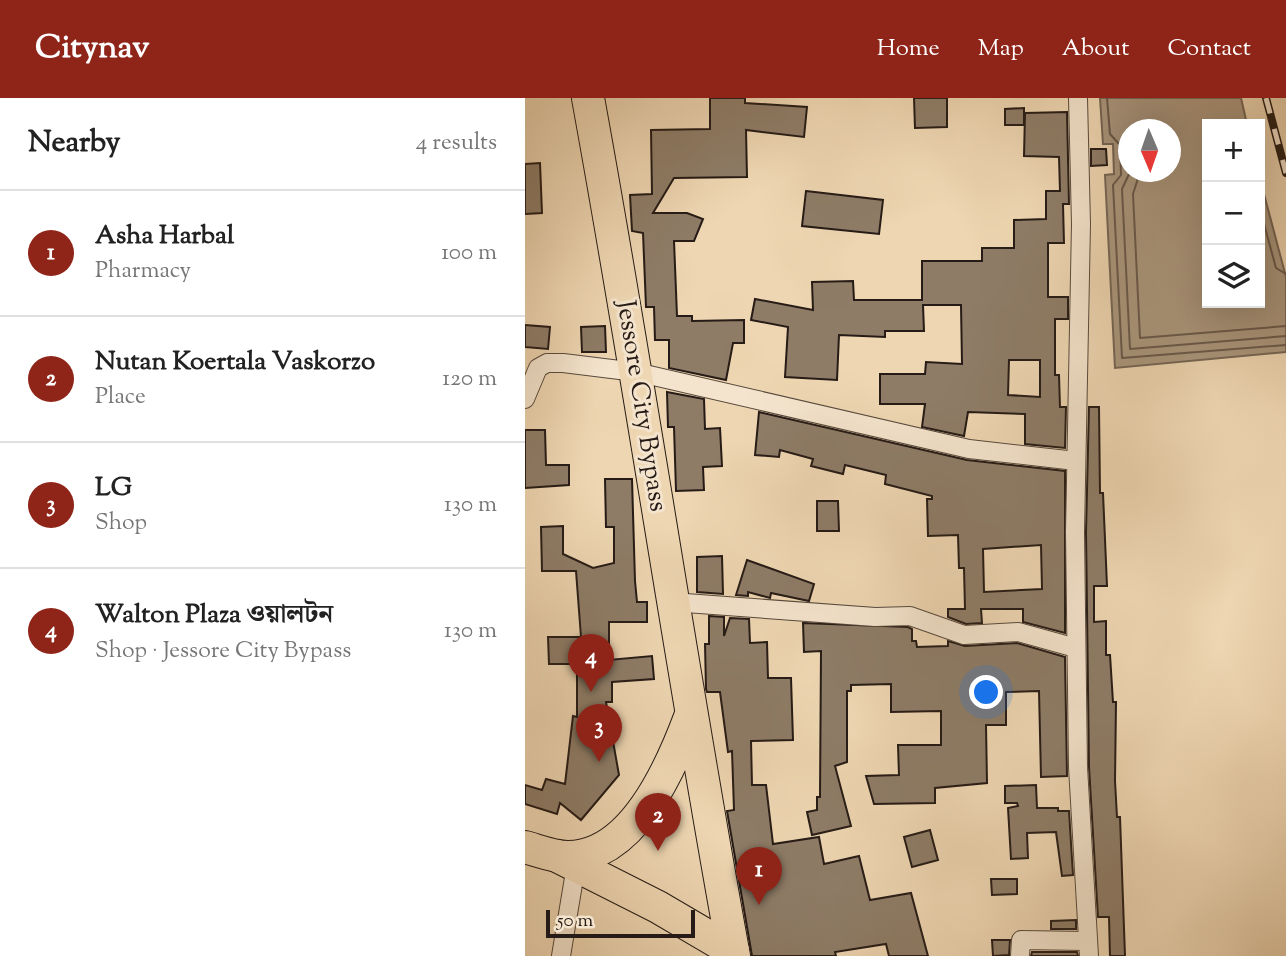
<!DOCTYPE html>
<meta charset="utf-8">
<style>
body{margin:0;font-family:"Sorts Mill Goudy","Noto Serif Bengali",serif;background:#f2f2f2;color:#222}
.controls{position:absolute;right:21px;top:21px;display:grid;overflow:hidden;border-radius:0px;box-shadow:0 7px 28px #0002}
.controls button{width:63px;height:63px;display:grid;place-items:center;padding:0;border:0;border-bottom:2px solid #e0e0e0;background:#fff;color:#222;font:35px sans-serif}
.compass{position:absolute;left:593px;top:21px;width:63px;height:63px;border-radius:50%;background:#fff;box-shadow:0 7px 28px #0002;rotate:178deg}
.scale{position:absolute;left:21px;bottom:18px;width:149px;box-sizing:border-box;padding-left:7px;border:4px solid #261b16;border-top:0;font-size:19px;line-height:24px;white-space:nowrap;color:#261b16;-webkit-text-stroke:5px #f4e4cd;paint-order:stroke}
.you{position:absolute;left:462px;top:595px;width:24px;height:24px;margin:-18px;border:5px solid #fff;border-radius:50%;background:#1a73e8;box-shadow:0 0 0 10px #1a73e833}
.badge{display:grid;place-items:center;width:46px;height:46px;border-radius:50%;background:#8f2418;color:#fff;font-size:23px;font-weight:700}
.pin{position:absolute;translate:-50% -58px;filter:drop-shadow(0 2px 4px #0008)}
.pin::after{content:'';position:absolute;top:37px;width:24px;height:21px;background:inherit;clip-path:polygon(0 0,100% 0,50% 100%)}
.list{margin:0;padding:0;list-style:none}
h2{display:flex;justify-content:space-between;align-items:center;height:91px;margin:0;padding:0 28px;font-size:30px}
h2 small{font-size:23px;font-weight:400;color:#767676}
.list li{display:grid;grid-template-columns:46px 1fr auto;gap:21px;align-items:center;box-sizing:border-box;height:126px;padding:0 28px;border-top:2px solid #e0e0e0}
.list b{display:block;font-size:26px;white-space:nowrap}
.list p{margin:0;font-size:23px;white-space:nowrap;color:#767676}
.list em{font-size:23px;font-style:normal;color:#767676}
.icon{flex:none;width:38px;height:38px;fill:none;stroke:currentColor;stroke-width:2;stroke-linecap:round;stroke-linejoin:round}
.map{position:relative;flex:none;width:761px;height:858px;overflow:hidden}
header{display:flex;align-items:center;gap:42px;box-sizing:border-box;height:98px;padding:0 35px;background:#8f2418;color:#fff}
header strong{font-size:33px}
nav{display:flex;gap:38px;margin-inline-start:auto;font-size:24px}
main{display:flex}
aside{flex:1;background:#fff}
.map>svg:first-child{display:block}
.water{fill:#aa967d;stroke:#756554;stroke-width:2;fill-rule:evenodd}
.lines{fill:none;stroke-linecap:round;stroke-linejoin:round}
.shore{stroke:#68584a;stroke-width:2}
.building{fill:#8e7c67;stroke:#261b16;stroke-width:2;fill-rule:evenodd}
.street-casing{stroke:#584a3d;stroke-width:20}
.highway-casing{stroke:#261b16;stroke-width:34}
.street{stroke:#f4e4cd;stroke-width:18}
.highway{stroke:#eed6b2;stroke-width:32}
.rail-casing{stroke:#261b16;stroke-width:8}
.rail{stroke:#f4e4cd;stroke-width:5;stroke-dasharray:16;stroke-linecap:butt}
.labels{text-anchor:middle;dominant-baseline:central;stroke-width:6;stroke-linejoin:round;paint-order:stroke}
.street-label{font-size:26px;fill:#261b16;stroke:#f4e4cd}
</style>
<header>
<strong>Citynav</strong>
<nav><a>Home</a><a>Map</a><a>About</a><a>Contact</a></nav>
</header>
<main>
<aside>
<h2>Nearby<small>4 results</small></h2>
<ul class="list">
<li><span class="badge">1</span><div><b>Asha Harbal</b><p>Pharmacy</p></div><em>100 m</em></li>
<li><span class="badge">2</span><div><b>Nutan Koertala Vaskorzo</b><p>Place</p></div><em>120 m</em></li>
<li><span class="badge">3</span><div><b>LG</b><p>Shop</p></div><em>130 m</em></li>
<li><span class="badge">4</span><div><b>Walton Plaza ওয়ালটন</b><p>Shop · Jessore City Bypass</p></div><em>130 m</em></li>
</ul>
</aside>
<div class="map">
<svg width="761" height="858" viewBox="0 0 761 858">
<rect width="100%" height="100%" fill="#eed6b2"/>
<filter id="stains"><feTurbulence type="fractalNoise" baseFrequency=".00286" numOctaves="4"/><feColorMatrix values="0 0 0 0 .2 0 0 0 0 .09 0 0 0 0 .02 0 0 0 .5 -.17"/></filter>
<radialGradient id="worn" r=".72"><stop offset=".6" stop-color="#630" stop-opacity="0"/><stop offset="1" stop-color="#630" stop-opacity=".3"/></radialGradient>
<path class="water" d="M575 0H716L722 26H682V205H735V81L761 179V254L590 270 580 77 589 76 588 46H578ZM604 32H646V74H604Z"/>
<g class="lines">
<g class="shore">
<polyline points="582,0 585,36 595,47 596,77 588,87 597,260 761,247"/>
<polyline points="605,74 597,91 605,251 761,238"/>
<polyline points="615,74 608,96 615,240 761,228"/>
<polyline points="735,111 751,170 761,176"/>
</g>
</g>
<g class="building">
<polygon points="185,0 220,0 220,5 282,9 279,39 221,32 222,79 149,80 128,115 162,115 178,121 169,143 149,143 152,218 167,218 167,223 219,222 219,245 208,245 201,282 144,270 144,242 130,242 129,209 121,209 118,135 107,133 105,97 127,96 126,32 185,31"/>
<polygon points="389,0 422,0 422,29 390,30"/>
<polygon points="499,10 499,27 480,27 480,11"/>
<path d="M542 14 544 106H538L539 145H523V199H543V221H530V277H534L535 309H541L540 350 500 346V316L443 314 439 338 397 329 400 306H355V276H400L401 264 437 266 436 207H398L399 233H360V239L314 237 312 282 260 279 263 229 226 222 230 201 288 212 287 184 328 183 329 202H397V163H457V150H489V122L521 121V93H535L534 59 499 58 500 15ZM484 262H515V299L483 297Z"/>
<polygon points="566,51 581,51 582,67 566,68"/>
<polygon points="15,65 17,115 0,116 0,66"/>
<polygon points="281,93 358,102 354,136 277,128"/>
<polygon points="0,227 25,229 23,251 0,249"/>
<polygon points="80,228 81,254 57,254 56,229"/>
<polygon points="142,294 179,301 180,331 195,330 197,368 178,369 179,392 151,393 149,329 143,329"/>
<polygon points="564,309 574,309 575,395 578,395 582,488 569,488 569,524 581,523 581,557 585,557 588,604 591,604 590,683 592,719 595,719 600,858 585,858 584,819 573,819 564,669 561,434"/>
<path d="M234 314 442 362 540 373V535L498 524V511H456L457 525 441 526 423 519V511H440L439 470H434L433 437 403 438 402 401H407V398L360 386 361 377 320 367 318 376 286 368 288 361 255 352 254 359 230 357ZM516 447 517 491 459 494 458 451Z"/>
<polygon points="0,332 20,332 21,367 44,367 44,387 0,390"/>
<polygon points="80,381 107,381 110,483 112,504 122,504 122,524 84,524 84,562 127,558 129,581 87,584 87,604 81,604 94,677 56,722 35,705 32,716 0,706 0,687 17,692 21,681 40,686 48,618 52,619 52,566 24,566 23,539 56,539 51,473 17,473 16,429 38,428 38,456 68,470 89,465 89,429 81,429"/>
<polygon points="292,403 313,403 314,433 292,433"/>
<polygon points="197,458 198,496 172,494 172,459"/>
<polygon points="222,462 289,486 284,503 246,495 245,500 223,494 223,498 211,497"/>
<polygon points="184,518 199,519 199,538 205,520 224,521 225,545 242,544 243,580 266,580 268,642 226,643 227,687 241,687 248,746 294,739 299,766 334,758 345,802 386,795 403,858 364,858 361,846 310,854 311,858 227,858 202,713 209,712 207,653 203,654 195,594 182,594 181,591 180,546 184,546"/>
<polygon points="278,525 383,529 387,531 387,543 391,543 392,549 423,548 423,543 440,548 492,545 540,559 542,678 516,679 514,593 481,594 481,627 461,627 462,685 410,690 410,705 349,706 341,678 374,677 373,647 416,647 416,613 366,614 366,586 326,587 326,593 322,593 322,664 310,668 326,728 287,737 282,714 292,712 292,699 295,699 296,553 279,554"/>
<polygon points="511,687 512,710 533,710 533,713 544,713 548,777 537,778 531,734 502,735 503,760 486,761 483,710 493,708 492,705 480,705 480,688"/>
<polygon points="405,732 413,762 387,769 379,739"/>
<polygon points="466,781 492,781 492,796 467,797"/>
<polygon points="551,822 551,831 526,831 526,823"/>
<polygon points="467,842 485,842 484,857 468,858"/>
<polygon points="507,854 552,854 553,858 506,858"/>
</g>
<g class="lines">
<defs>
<g id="street">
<polyline points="553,0 556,126 550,434 553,669 564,858"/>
<polyline points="0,301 13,270 22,265 38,265 111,274 444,351 551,363"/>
<polyline points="147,504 350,519 385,518 439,537 493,534 551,550"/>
<polyline points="36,858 51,768"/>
<polyline points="495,858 496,842 561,843"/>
</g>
<g id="highway">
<path d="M63 0C115 284 156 569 208 853"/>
<path d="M0 749C14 753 29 759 43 759 108 759 146 670 165 619"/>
<polyline points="32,758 133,809 208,853 209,858"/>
</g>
</defs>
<use href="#street" class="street-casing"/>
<use href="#highway" class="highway-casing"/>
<use href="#street" class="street"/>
<use href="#highway" class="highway"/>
<defs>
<polyline id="rail" points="741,0 761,75"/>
</defs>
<use href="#rail" class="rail-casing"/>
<use href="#rail" class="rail"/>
</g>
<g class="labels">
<g class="street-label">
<text transform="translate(116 308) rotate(81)">Jessore City Bypass</text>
</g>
</g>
<rect width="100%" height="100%" filter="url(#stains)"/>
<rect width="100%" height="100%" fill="url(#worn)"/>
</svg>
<div class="controls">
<button>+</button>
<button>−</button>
<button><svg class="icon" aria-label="layers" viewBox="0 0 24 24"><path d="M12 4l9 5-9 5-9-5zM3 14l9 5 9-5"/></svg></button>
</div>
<svg class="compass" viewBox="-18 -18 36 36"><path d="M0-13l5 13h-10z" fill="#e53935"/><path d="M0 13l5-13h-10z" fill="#767676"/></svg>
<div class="scale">50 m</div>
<div class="you"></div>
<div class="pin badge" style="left:234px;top:807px">1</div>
<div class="pin badge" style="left:133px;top:753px">2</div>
<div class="pin badge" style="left:74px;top:664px">3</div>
<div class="pin badge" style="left:66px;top:594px">4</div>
</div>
</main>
